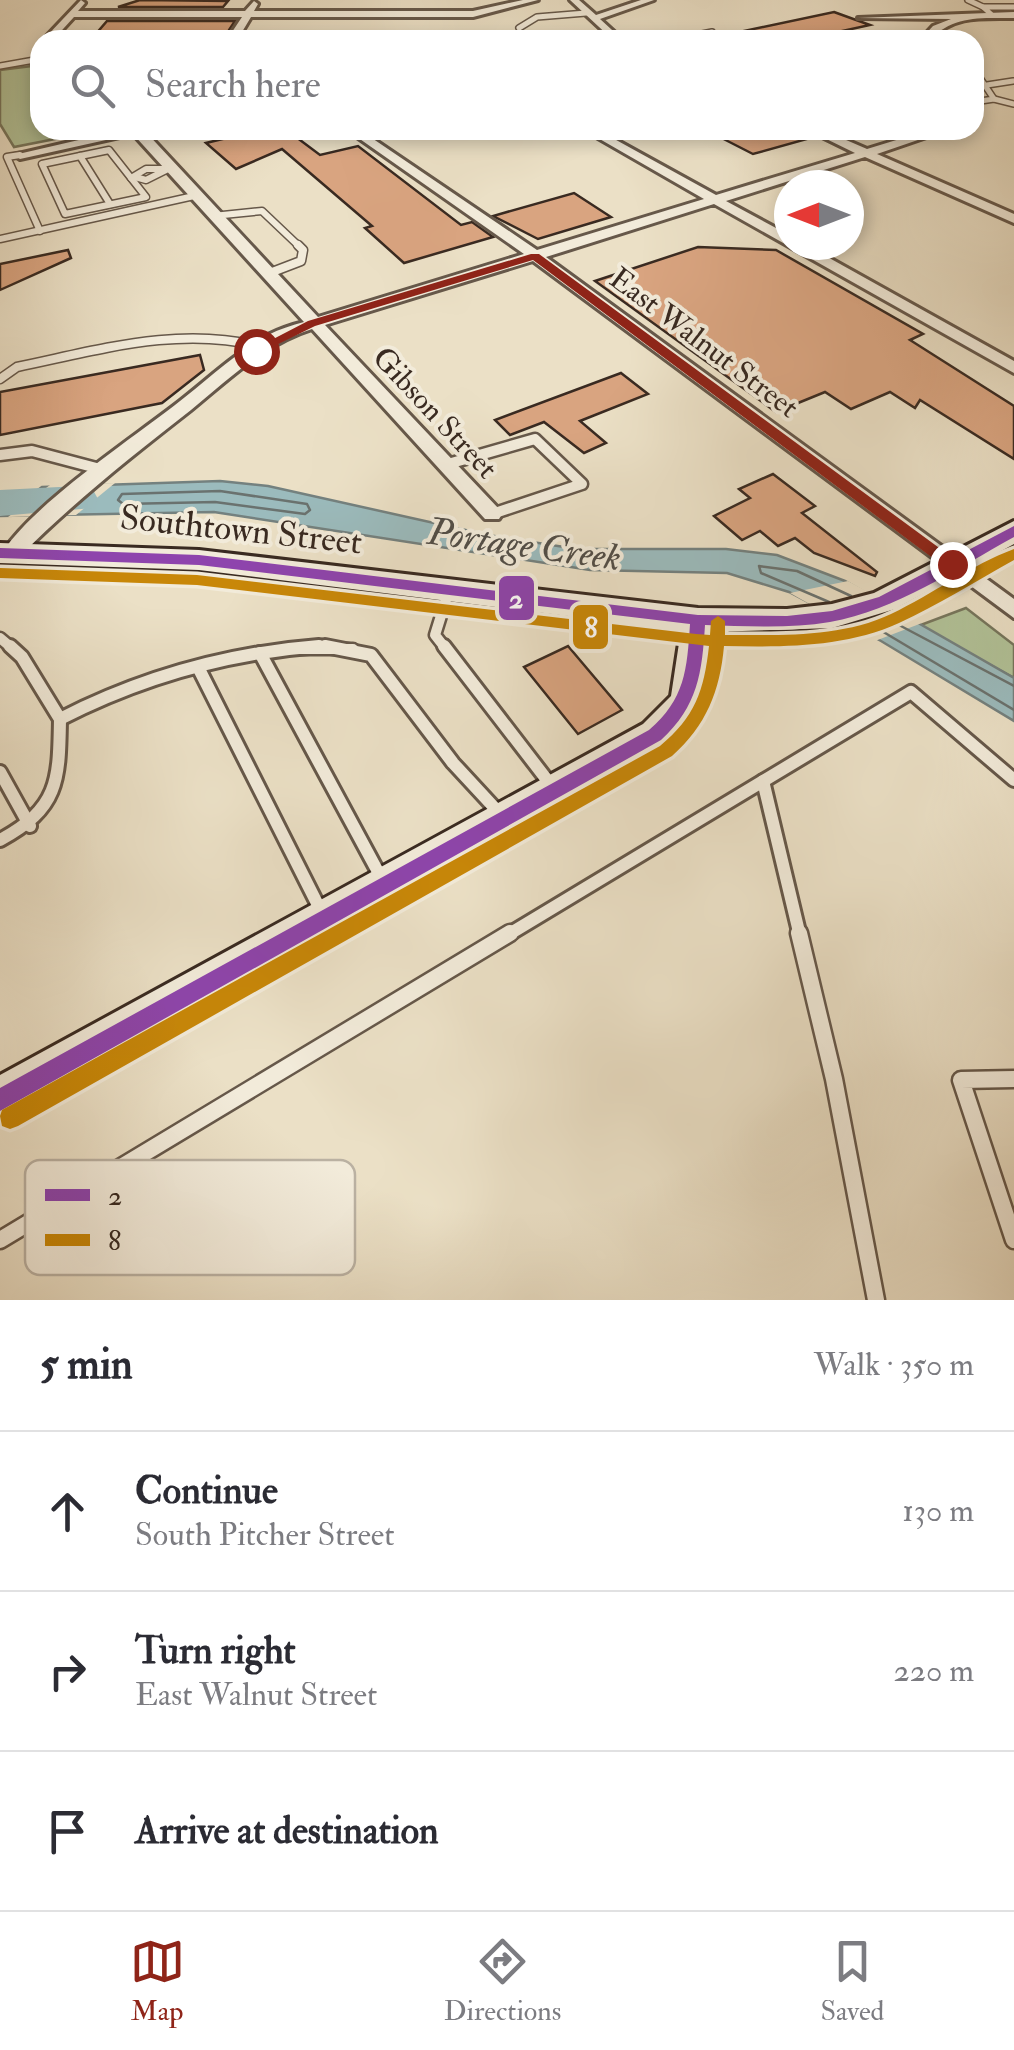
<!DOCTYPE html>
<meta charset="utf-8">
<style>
body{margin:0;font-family:"IM FELL Double Pica",serif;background:#f2f2f3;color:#2b2b33}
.compass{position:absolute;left:774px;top:170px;width:90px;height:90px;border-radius:50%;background:#fff;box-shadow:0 5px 15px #0003;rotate:270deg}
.stop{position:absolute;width:30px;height:30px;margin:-22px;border:8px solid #8f2418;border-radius:50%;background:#fff}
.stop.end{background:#8f2418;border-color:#fff;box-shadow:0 2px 10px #0008}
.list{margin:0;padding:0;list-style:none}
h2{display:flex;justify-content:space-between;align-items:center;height:130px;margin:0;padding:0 40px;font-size:42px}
h2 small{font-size:32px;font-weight:400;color:#7c7c81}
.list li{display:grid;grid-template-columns:65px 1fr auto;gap:30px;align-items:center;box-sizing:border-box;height:160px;padding:0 40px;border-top:2px solid #e1e1e2}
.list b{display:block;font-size:38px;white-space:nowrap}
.list p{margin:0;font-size:32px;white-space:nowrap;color:#7c7c81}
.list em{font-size:32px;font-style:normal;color:#7c7c81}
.icon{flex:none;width:55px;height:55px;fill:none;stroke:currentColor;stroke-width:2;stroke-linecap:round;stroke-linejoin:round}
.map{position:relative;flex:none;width:1014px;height:1300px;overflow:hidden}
.search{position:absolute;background:#fff;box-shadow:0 5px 15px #0003;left:30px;right:30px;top:30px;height:110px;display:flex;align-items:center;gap:25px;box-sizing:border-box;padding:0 35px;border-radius:30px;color:#7c7c81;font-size:38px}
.sheet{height:610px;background:#fff}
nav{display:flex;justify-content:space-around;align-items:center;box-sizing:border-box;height:140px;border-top:2px solid #e1e1e2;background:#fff;font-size:28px;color:#7c7c81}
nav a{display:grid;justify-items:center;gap:5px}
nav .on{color:#8f2418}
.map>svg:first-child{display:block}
.green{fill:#b2c399;stroke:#76765d;stroke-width:2.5}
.water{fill:#9bbbbd;stroke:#74817f;stroke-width:2.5}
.pier{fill:#ebe0c6}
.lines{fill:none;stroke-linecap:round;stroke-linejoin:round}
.shore{stroke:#6a726f;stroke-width:2.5}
.river{fill:#9bbbbd;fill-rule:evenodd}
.building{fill:#d9a480;stroke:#392a21;stroke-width:2.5}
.lane-far5-casing{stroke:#66584a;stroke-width:8}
.lane-far4-casing{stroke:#66584a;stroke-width:9}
.lane-far3-casing{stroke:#66584a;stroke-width:11}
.lane-far2-casing{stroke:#66584a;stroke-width:15}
.lane-far1-casing{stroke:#66584a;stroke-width:18}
.lane-casing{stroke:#66584a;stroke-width:21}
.street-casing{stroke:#66584a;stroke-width:6}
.secondary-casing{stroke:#392a21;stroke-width:6}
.lane-far5{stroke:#f2ebda;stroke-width:5}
.lane-far4{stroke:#f2ebda;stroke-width:6}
.lane-far3{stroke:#f2ebda;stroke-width:8}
.lane-far2{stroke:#f2ebda;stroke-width:10}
.lane-far1{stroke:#f2ebda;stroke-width:12}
.lane{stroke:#f2ebda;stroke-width:16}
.street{fill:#f2ebda;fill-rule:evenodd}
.secondary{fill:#f2ebda;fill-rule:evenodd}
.bus-1-casing{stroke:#f2ebda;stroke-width:7}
.bus-2-casing{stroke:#f2ebda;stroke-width:7}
.bus-1{fill:#8e44ad;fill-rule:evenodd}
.bus-2{fill:#c88708;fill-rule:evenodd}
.route{fill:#8f2418}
.labels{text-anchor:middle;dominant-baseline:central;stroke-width:8;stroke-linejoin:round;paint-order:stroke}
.far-street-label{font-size:30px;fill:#392a21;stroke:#f2ebda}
.street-label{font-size:35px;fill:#392a21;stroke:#f2ebda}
.water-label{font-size:38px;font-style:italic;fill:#524e48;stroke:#f2ebda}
.key{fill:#f2ebda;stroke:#bab1a2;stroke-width:2.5}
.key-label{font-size:28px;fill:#392a21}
.line-badge{stroke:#f2ebda;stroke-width:4}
.badge-label{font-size:28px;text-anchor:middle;font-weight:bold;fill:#fff}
</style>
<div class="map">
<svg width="1014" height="1300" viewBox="0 0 1014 1300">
<rect width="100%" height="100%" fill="#ebe0c6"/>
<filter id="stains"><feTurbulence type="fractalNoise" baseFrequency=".002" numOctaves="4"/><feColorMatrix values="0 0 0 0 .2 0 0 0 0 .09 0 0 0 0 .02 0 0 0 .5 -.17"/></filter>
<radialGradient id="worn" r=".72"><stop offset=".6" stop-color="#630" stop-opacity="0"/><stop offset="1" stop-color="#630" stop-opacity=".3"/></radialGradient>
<g class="green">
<polygon points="40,65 40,130 101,130 14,147 0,124 0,70"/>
<polygon points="966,608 1014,645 1014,678 918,626"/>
</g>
<polygon class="water" points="220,481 268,486 488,535 577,549 726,549 777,555 845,581 1014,678 1014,721 881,641 789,592 727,573 590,570 214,512 2,516 42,487"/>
<g class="pier">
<polygon points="115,483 76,515 8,517 50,485"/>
<polygon points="848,581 905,612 922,623 875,641 790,593"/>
</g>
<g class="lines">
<g class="shore">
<polygon points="220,491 307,504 310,510 305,514 215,502 123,504 118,500 122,494"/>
<polyline points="829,602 761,573 759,566 797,571 851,596"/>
<polyline points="882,616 1014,686"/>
<polyline points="865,621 1014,710"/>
</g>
<polygon class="river" points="79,486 93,490 98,499 93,508 0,516 0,490"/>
</g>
<g class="building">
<polygon points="140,0 228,1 223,7 118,7"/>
<polygon points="834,12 870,25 801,40 745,40 744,31"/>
<polygon points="107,21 235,21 229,30 230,40 183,40 188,34 95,35"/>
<polygon points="260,130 320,130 300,140 320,155 358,146 461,225 472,222 493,237 404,263 365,228 372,226 282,149 236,169 206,143"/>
<polygon points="706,130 805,130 814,137 753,154"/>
<polygon points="574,193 611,217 538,239 493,216"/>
<polygon points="698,247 776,250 923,334 910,340 1014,406 1014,459 920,400 915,408 890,392 851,409 825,392 776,412 595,281"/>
<polygon points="68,250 71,258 0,290 0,264"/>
<polygon points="200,355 204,370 162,403 0,435 0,392"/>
<polygon points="621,373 648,394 580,421 606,443 584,453 544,422 510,435 495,420"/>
<polygon points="773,474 815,506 802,513 877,572 875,576 814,553 795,538 778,546 760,531 742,540 714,516 750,498 739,489"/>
<polygon points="568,646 622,710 578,734 524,667"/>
</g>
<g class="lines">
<defs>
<g id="lane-far5">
<polyline points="968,0 983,7"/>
<polyline points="992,15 983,7 1014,7"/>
<polyline points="519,28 537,17 586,13"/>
<polyline points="672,40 712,32"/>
<polyline points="0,66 40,59"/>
<polyline points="974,69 994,99 974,102"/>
<polyline points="987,85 1013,81"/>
<polyline points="994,99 1014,104"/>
</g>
<g id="lane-far4">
<polygon points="109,150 146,197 65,214 42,164"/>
<polyline points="20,155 7,157 40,231"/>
<polyline points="80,156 110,204"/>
<polyline points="135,177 146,180 166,170"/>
<polyline points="131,178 146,169 170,169"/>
<polyline points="213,216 262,211 301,248"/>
<polyline points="0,239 194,196"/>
</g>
<g id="lane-far3">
<polyline points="267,274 301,261 303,250 298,245"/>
<path d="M0 379 17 367C100 350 179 325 263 347"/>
</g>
<g id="lane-far2">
<polyline points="0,455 32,451 104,470"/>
<polyline points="448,464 535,439 582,484 492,514"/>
<polyline points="0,638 13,649"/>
<polyline points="286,649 353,649"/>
<polyline points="446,649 435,635 449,590"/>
</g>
<g id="lane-far1">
<path d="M10 646 22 657 60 719C142 677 227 653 319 646"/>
<polyline points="325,646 371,655 453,763 503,817"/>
<polyline points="444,646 554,789"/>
<polyline points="260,653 383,881"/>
<polyline points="198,667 323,915"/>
<polyline points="0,772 30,826"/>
<polyline points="763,781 800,936"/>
<path d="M0 840C59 808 59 781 60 719"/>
<polyline points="506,936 911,692 1014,780"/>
</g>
<g id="lane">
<polyline points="799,933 834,1079 876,1300"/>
<polyline points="1014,1079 961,1080 1014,1240"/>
<polyline points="0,1240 510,933"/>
</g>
<g id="street">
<polygon points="523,0 538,0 473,17 251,17 242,32 244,40 234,40 232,32 242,17 74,17 53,40 43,40 81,0 85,3 78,11 245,11 254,1 258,4 254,11 473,11"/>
<polygon points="570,0 579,0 596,15 641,0 654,0 600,19 623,40 613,40"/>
<path d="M1014 12V18C981 18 953 15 930 40H920L933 26 951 19 858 18Z"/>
<path d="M122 130H144L318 317 524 254 347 130H360L537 250 704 199 584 130H598L716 195 855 153 808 130H823L867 149 929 130H947L877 154 1014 214V223L865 157 726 201 789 235V245H806L1014 361V373L714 204 546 257 1014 599V618L533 261 325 325 499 509 502 514 499 519H485L312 329C264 344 229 379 191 410 132 456 74 502 21 555H7L4 550C37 502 127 442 175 405 206 381 234 354 268 335 280 329 292 325 304 322L133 134 20 159 14 155Z"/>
</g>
<path id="secondary" d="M1014 521V544L895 609 832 628 713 632C712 678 705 715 668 745L0 1123V1075L643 724 671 696 681 630 199 570 0 563V543L199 550 698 608 787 609 832 604 874 593Z"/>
</defs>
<use href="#lane-far5" class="lane-far5-casing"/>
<use href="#lane-far4" class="lane-far4-casing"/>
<use href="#lane-far3" class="lane-far3-casing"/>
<use href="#lane-far2" class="lane-far2-casing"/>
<use href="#lane-far1" class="lane-far1-casing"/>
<use href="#lane" class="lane-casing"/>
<use href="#street" class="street-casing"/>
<use href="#secondary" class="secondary-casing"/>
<use href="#lane-far5" class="lane-far5"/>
<use href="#lane-far4" class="lane-far4"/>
<use href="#lane-far3" class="lane-far3"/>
<use href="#lane-far2" class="lane-far2"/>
<use href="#lane-far1" class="lane-far1"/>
<use href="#lane" class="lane"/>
<use href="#street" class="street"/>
<use href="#secondary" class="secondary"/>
<defs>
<path id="bus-1" d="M1014 526V537C956 569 896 610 830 622 789 629 747 626 705 625 702 673 698 706 661 740L0 1111V1088L649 730C685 699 687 670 690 624L199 565 0 558V548L199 555 698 615 787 616 832 611 879 597Z"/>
<path id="bus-2" d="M1014 549V560C976 581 938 605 899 623 844 648 782 647 724 646 720 691 706 726 672 756L18 1126 10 1129 2 1126 0 1116 2 1110 660 746C695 717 704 691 709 646L197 585 0 578V568L197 575 696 634 710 635 711 621 718 616 725 621V635C780 635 840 638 891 614 933 594 971 565 1014 549Z"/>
</defs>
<use href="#bus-1" class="bus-1-casing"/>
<use href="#bus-2" class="bus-2-casing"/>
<use href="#bus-1" class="bus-1"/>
<use href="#bus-2" class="bus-2"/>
</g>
<polygon class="route" points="531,254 539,254 957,561 957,568 946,568 533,260 315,326 260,353 250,351 308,321"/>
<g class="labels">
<g class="far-street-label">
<text transform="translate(704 343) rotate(37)">East Walnut Street</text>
<text transform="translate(435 413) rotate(47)">Gibson Street</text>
</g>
<g class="street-label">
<text transform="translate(241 530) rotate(6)">Southtown Street</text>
</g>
<g class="water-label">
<text transform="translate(524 545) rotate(8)">Portage Creek</text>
</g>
</g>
<rect x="25" y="1160" width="330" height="115" rx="15" class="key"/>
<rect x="45" y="1189" width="45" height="12" fill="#8e44ad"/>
<rect x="45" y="1234" width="45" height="12" fill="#c88708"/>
<g class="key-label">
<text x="108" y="1205">2</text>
<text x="108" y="1250">8</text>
</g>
<g class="line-badge">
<rect x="497" y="574" width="39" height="48" rx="10" fill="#8e44ad"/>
<rect x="571" y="603" width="39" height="48" rx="10" fill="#c88708"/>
</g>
<g class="badge-label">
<text x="516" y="608">2</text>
<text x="591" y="637">8</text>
</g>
<rect width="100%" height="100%" filter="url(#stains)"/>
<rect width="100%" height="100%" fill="url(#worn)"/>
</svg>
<svg class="compass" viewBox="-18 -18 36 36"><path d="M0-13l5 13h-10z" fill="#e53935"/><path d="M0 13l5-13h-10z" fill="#7c7c81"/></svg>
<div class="stop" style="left:256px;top:351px"></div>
<div class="stop end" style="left:952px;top:564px"></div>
<div class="search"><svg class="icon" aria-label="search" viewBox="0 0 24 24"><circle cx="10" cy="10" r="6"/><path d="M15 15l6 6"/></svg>Search here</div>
</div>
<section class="sheet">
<h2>5 min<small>Walk · 350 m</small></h2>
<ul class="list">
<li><svg class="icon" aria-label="ahead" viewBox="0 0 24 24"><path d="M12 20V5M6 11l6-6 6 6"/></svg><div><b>Continue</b><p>South Pitcher Street</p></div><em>130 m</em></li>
<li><svg class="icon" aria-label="right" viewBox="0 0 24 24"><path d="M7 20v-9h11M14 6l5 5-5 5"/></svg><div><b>Turn right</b><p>East Walnut Street</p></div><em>220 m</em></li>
<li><svg class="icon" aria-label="arrive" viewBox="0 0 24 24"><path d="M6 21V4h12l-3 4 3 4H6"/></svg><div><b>Arrive at destination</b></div></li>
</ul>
</section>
<nav>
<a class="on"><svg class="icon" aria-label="map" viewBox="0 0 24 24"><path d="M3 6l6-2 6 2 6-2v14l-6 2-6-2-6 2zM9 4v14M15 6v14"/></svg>Map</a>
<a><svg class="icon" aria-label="directions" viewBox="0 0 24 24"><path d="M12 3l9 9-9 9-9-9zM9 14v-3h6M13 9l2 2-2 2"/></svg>Directions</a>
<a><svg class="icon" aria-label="saved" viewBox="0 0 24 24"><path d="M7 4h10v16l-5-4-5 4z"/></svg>Saved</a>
</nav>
